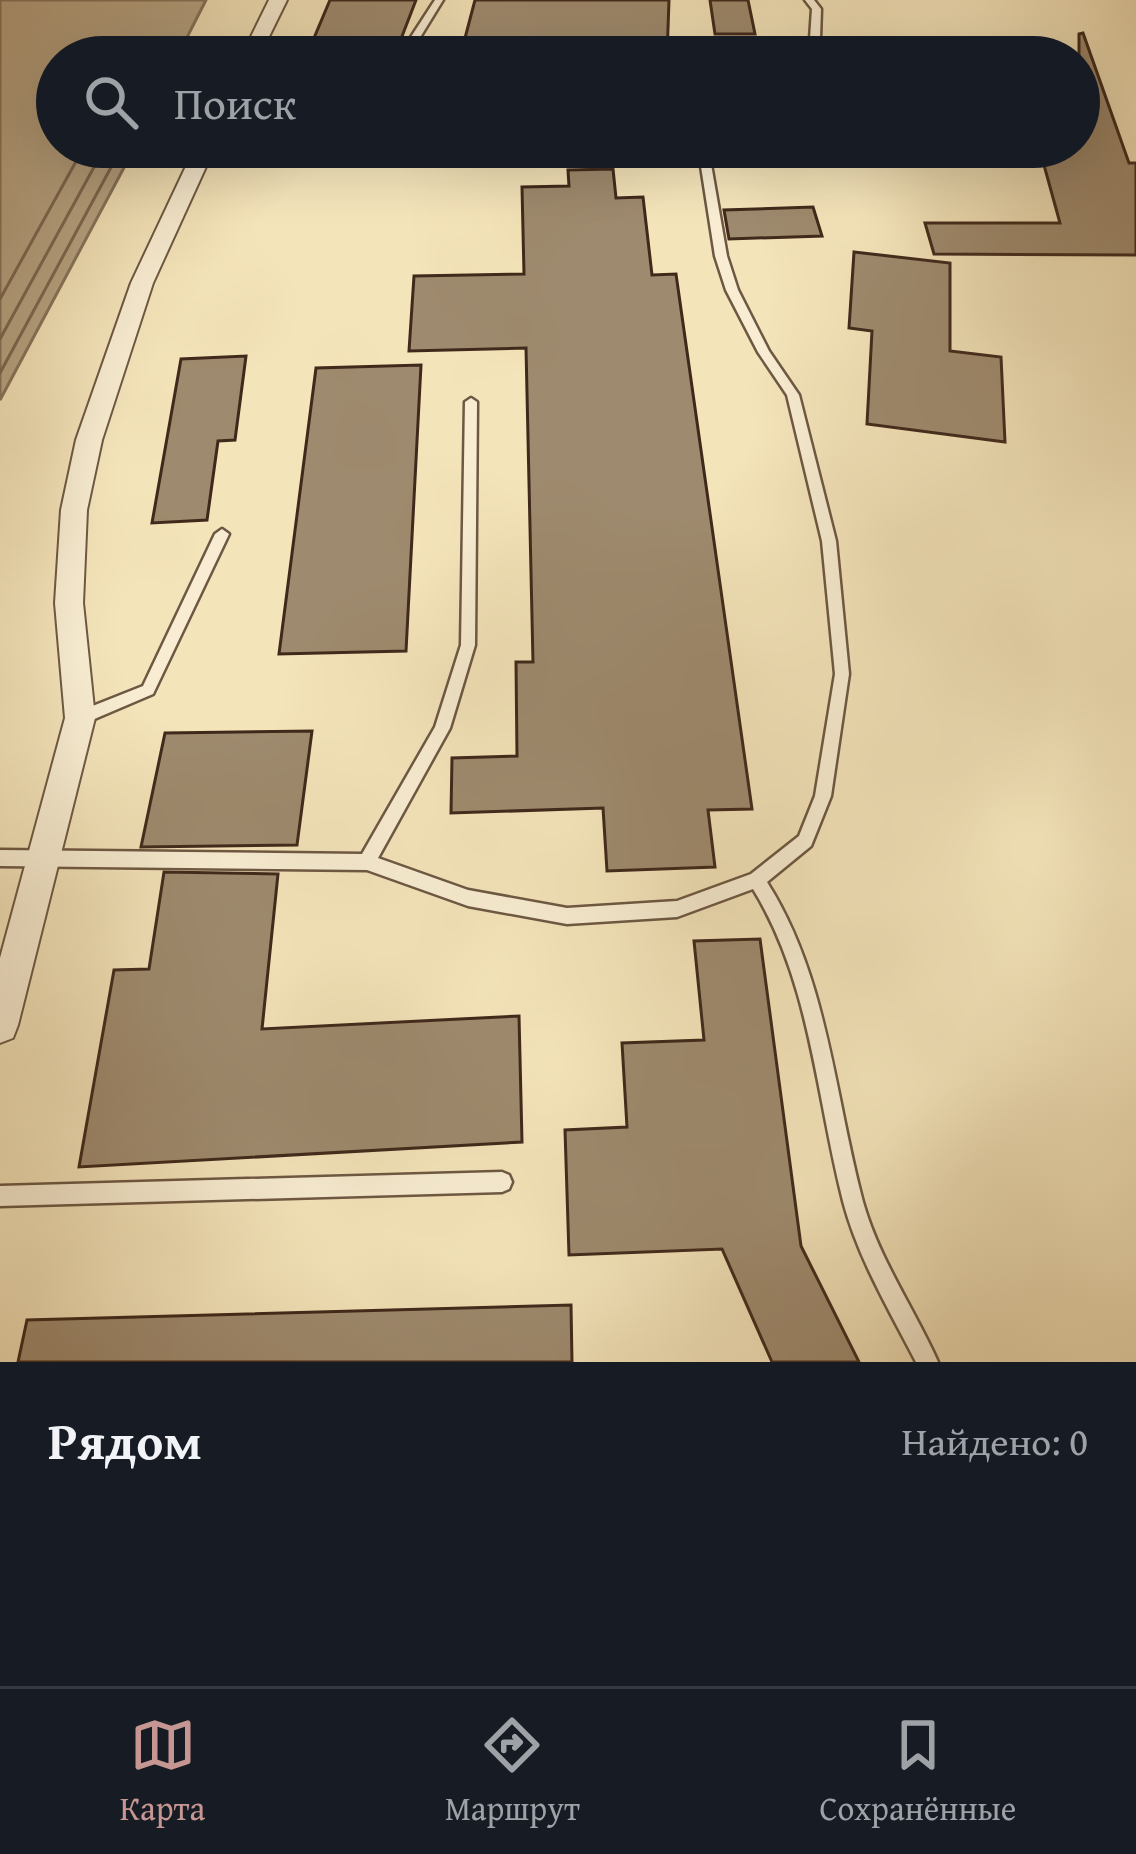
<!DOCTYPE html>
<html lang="ru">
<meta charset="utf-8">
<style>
body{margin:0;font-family:"Gentium Book Plus",serif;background:#242831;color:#f1f3f6}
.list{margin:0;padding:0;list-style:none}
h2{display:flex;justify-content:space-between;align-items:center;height:156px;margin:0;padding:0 48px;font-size:51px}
h2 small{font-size:39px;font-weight:400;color:#9ea1a6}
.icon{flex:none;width:66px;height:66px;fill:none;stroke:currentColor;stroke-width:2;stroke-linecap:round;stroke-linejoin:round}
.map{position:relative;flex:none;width:1136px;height:1362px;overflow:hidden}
.search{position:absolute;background:#171b24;box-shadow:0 12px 48px #0002;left:36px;right:36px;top:36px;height:132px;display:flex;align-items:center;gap:30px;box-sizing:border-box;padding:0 42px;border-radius:66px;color:#9ea1a6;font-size:45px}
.sheet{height:324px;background:#171b24}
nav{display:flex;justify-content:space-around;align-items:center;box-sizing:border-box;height:168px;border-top:3px solid #363941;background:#171b24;font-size:33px;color:#9ea1a6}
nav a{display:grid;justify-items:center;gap:6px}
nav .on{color:#c59692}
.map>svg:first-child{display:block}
.water{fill:#b7a484;stroke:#87735a;stroke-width:3}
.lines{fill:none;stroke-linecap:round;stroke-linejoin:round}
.shore{stroke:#7c6650;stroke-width:3}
.building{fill:#9e8a6e;stroke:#40291b;stroke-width:3}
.service-casing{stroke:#6d5843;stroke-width:5}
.minor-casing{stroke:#6d5843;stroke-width:4}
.service{fill:#f8edd2;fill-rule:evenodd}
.minor{fill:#f8edd2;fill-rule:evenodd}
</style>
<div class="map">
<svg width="1136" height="1362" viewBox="0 0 1136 1362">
<rect width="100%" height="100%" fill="#f4e4ba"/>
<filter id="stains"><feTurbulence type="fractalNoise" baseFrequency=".00167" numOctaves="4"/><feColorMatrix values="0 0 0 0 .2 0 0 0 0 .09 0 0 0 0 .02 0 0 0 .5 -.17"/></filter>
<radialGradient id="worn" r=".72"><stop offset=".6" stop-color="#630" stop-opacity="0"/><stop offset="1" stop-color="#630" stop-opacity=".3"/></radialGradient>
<polygon class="water" points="0,0 206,0 177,57 57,57 57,147 135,147 0,400"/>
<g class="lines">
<g class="shore">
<polyline points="0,299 84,147"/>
<polyline points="0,339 105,147"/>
<polyline points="0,373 122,147"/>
</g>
</g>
<g class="building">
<polygon points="330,0 416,0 394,57 306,57"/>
<polygon points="475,0 669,0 667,57 460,57"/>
<polygon points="710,0 748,0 755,34 715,34"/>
<polygon points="1083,33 1129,163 1136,163 1136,255 934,254 925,223 1060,223 1039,147 1079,147 1079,34"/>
<polygon points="613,169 616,198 643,197 652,275 676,274 752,809 708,810 715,867 607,871 603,808 451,813 452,758 517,756 516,662 533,662 526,348 409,351 414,276 524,274 522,187 569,186 568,170"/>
<polygon points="813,207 822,236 729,239 724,210"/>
<polygon points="854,252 950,263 950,351 1001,357 1005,442 867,424 872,331 849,328"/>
<polygon points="246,356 235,440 218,441 207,520 152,523 181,359"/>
<polygon points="421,365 406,651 279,654 316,368"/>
<polygon points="312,731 297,845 141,847 165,733"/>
<polygon points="164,872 278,874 262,1029 519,1016 522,1142 79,1167 114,970 149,969"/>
<polygon points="760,939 801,1246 859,1362 772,1362 722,1249 569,1255 565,1130 627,1127 622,1043 704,1040 694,941"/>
<polygon points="571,1305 572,1362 18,1362 27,1320"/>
</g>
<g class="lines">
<defs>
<g id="service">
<polygon points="435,0 443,0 408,57 398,57"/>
<polygon points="805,0 814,0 821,9 820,39 807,57 797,57 810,39 812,9"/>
<path d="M698 147H708L727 256 738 290 769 351 799 395 836 541 849 674 831 796 811 846 767 882C828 978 834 1094 863 1202 879 1259 914 1308 938 1362H916C889 1310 858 1258 843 1201 816 1096 811 983 753 889L677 917 567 924 468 906 367 870 0 866V850L362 854 435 727 461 645 465 402 471 398 477 402 475 645 450 728 378 858 468 890 567 908 677 901 751 874 799 836 815 796 835 674 822 541 787 395 758 352 726 290 715 256Z"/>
<polygon points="222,529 229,534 153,694 85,723 80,724 75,723 72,718 75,713 143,686 215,534"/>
<polygon points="502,1172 509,1175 512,1182 509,1189 502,1192 0,1206 0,1186"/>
</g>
<g id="minor">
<polygon points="269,0 287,0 259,57 241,57"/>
<polygon points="195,147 215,147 153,283 102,440 87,510 83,603 95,718 18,1025 13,1038 0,1043 0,958 65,718 55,603 61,510 76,440 131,283"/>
</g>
</defs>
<use href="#service" class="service-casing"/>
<use href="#minor" class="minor-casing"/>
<use href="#service" class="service"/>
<use href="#minor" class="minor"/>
</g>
<rect width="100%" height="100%" filter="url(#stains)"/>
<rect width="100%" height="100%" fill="url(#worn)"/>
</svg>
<div class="search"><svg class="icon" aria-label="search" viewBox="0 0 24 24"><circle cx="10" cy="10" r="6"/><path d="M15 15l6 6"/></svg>Поиск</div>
</div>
<section class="sheet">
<h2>Рядом<small>Найдено: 0</small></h2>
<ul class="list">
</ul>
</section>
<nav>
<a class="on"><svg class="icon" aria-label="map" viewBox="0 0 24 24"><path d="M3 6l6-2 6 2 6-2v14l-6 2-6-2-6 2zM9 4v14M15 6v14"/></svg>Карта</a>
<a><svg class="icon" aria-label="directions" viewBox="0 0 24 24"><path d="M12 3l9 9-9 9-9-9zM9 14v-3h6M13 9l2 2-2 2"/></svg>Маршрут</a>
<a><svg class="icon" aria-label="saved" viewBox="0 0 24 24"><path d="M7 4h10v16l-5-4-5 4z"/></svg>Сохранённые</a>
</nav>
